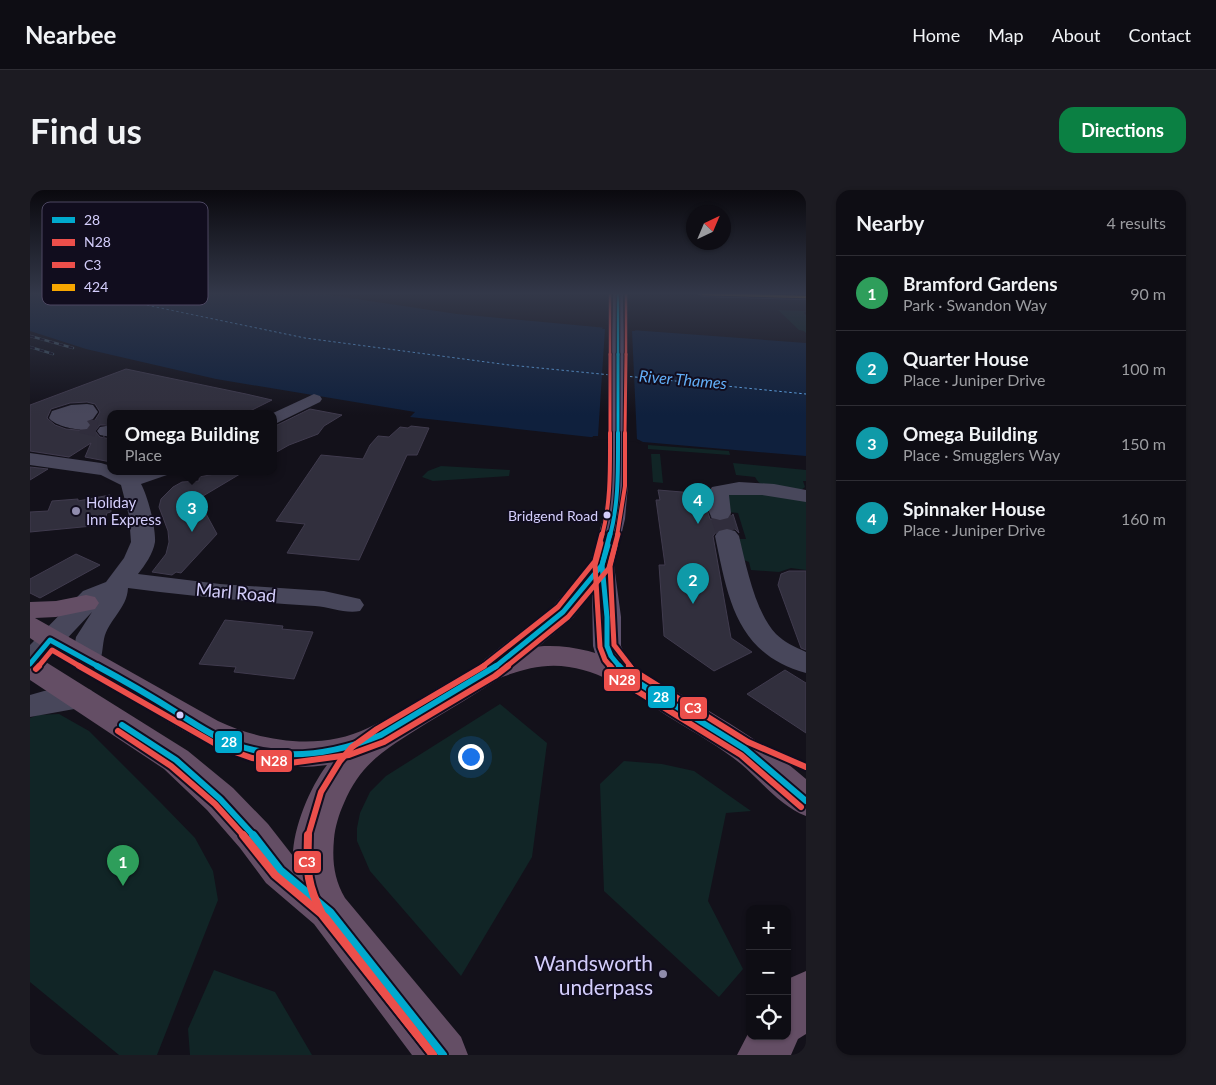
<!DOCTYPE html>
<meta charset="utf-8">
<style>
body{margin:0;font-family:Lato,sans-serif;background:#1c1b22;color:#f1f3f6}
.controls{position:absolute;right:15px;bottom:15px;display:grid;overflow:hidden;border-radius:10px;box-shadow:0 1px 4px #0004}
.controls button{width:45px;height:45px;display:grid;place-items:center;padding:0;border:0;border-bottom:1px solid #2e2d34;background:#0e0d14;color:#f1f3f6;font:25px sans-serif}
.compass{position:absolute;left:656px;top:15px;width:45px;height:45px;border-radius:50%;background:#0e0d14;box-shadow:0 1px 4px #0004;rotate:44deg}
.you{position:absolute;left:440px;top:566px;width:18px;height:18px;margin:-12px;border:4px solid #fff;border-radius:50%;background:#1a73e8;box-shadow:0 0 0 8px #1a73e833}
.badge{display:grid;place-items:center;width:32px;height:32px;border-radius:50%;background:#0b8043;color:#fff;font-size:16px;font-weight:700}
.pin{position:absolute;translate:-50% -41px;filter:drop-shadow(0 1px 2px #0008)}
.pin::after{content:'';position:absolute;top:26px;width:18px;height:15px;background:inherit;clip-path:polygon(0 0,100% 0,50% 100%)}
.popup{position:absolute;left:77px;top:220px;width:170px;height:65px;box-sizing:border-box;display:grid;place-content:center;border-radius:10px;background:#0e0d14;filter:drop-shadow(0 1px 4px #0005);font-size:16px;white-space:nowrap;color:#9b9ca0}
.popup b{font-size:19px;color:#f1f3f6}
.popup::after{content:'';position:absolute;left:50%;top:100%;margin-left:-10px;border:10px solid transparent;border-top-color:#0e0d14}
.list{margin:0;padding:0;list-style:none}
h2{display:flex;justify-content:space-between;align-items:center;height:65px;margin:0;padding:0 20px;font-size:21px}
h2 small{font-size:16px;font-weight:400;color:#9b9ca0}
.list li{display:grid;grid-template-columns:32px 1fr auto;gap:15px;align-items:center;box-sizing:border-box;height:75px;padding:0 20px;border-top:1px solid #2e2d34}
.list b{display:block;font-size:19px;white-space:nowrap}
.list p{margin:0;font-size:16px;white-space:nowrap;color:#9b9ca0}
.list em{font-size:16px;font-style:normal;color:#9b9ca0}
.icon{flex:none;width:28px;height:28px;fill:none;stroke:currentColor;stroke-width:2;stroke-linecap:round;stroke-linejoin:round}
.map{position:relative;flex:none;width:776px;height:865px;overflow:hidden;border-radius:15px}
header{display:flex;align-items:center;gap:30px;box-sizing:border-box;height:70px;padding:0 25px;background:#0e0d14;border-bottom:1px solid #2e2d34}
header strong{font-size:24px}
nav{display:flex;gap:28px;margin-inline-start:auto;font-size:18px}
.intro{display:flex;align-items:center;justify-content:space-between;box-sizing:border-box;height:120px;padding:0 30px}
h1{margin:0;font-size:35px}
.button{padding:12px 22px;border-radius:15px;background:#0b8043;color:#fff;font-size:18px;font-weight:700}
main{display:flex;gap:30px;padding:0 30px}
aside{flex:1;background:#0e0d14;border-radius:15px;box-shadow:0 1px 4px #0004}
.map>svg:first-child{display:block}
.green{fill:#112526}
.water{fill:#0f203d}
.pier{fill:#13111a}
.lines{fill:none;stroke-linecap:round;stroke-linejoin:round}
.ferry{stroke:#62aef6;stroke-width:1;stroke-dasharray:2.5 2.5;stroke-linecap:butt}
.building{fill:#312f3d;stroke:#403b4e;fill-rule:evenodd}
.minor-tunnel-far1{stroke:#302d3c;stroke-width:16;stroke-dasharray:16 8;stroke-linecap:butt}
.minor-tunnel{stroke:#302d3c;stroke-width:20;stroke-dasharray:20 10;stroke-linecap:butt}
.minor{fill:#48475b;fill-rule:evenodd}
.major{fill:#5c506c;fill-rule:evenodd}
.highway{fill:#644e65;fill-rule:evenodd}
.rail-casing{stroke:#415363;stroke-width:2.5}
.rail{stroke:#110d1e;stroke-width:2;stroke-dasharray:5;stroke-linecap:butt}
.bus-1-far5-casing{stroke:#110d1e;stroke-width:4.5}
.bus-1-far4-casing{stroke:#110d1e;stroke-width:5}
.bus-1-far3-casing{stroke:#110d1e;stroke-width:6}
.bus-1-far2-casing{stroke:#110d1e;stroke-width:9}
.bus-1-far1-casing{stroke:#110d1e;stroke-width:10}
.bus-1-casing{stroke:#110d1e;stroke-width:12}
.bus-2-far5-casing{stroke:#110d1e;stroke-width:4.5}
.bus-2-far4-casing{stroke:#110d1e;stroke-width:5}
.bus-2-far3-casing{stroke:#110d1e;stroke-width:6}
.bus-2-far2-casing{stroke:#110d1e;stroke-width:9}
.bus-2-far1-casing{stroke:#110d1e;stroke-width:10}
.bus-2-casing{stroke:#110d1e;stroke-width:12}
.bus-3-far5-casing{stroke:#110d1e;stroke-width:4.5}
.bus-3-far4-casing{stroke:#110d1e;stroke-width:5}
.bus-3-far3-casing{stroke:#110d1e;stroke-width:6}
.bus-3-far2-casing{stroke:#110d1e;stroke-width:9}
.bus-3-far1-casing{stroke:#110d1e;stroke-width:10}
.bus-3-casing{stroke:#110d1e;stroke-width:12}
.bus-4-casing{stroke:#110d1e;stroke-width:4.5}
.bus-1-far5{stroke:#00a9ce;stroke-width:2.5}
.bus-1-far4{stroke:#00a9ce;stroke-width:3}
.bus-1-far3{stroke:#00a9ce;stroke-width:4}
.bus-1-far2{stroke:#00a9ce;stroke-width:5}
.bus-1-far1{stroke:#00a9ce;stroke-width:6}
.bus-1{stroke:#00a9ce;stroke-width:8}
.bus-2-far5{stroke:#ec4f4b;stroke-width:2.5}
.bus-2-far4{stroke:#ec4f4b;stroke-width:3}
.bus-2-far3{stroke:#ec4f4b;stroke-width:4}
.bus-2-far2{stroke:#ec4f4b;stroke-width:5}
.bus-2-far1{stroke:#ec4f4b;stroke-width:6}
.bus-2{stroke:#ec4f4b;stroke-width:8}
.bus-3-far5{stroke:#ec4f4b;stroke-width:2.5}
.bus-3-far4{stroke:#ec4f4b;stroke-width:3}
.bus-3-far3{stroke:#ec4f4b;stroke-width:4}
.bus-3-far2{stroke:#ec4f4b;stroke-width:5}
.bus-3-far1{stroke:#ec4f4b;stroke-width:6}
.bus-3{stroke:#ec4f4b;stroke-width:8}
.bus-4{stroke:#f7a600;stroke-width:2.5}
.poi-dot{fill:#908cad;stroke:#110d1e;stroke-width:2}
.bus-dot{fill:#d4cefc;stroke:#110d1e;stroke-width:2}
.labels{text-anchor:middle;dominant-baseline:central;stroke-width:4;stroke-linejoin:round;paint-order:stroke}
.far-bus-label{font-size:14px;fill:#d4cefc;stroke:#110d1e;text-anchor:end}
.far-poi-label{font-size:15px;fill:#d4cefc;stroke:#110d1e;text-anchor:start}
.far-water-label{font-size:16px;font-style:italic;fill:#62aef6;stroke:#110d1e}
.street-label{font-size:18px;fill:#d4cefc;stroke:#110d1e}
.near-poi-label{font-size:21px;fill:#d4cefc;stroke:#110d1e;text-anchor:end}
.key{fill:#110d1e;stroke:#4c4761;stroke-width:1}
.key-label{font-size:14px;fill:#d4cefc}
.line-badge{stroke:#110d1e;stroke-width:2}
.badge-label{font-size:14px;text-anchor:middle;font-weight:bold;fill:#fff}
</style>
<header>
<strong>Nearbee</strong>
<nav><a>Home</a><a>Map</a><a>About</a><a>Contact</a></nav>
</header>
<div class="intro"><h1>Find us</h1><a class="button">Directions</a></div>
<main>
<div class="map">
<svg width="776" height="865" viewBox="0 0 776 865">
<rect width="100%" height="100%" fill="#13111a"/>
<g class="green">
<polygon points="748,120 776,121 774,123 776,125 776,143 774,141 769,140"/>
<polygon points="618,255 699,261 700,265 618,259"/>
<polygon points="621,264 630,264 633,293 623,292"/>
<path d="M703 273 776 280V291H773L775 297 771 300C756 299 732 302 725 287L706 285Z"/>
<polygon points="411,276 480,280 479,286 403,291 392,287 398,281"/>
<polygon points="706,301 776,309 776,380 761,378 749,382 721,380 719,372 711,369 706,349 716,349 708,323 698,322 696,305"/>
<polygon points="470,514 517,553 502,667 431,786 340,681 327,651 327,638 330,623 340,602 356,586"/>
<polygon points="29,524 59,541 130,612 165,648 183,681 188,710 127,865 89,865 0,792 0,528 8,525"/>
<polygon points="594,571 632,574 664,581 721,621 696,623 678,711 713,779 689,807 574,701 570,594"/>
<polygon points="184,780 245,802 282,865 160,865 158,839"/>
</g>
<polygon class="water" points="0,104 293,104 427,124 588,139 776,153 776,266 613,252 607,249 560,247 380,227 385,222 186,189 56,159 0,141"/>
<polygon class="pier" points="575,135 605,139 605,141 602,141 607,250 610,251 611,254 606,252 562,249 563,246 568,246 575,139 572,139"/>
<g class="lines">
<g class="ferry">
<polyline points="63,104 275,148 479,175 581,185"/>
<polyline points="595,186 776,204"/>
</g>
</g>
<g class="building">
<path d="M96 179 216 204 242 210 216 223H81V235H70L65 241 70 247 81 249V272L55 267 61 253 39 267 0 261V215ZM57 212 65 214 70 222 65 230 60 232 62 235 57 241 36 239 25 235 17 228 21 219 40 213Z"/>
<polygon points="280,219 312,225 294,236 288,244 259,255 243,264 243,237"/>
<polygon points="381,236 399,238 387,265 377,265 329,370 257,363 275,334 246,331 291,265 333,269 340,255 348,246 359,247 370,237 378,238"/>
<polygon points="0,277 18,279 0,290"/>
<polygon points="201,281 215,281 168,309 187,344 151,383 146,382 142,385 122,382 136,364 139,352 138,341 129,317 131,309 143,297 152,292 169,291 169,287"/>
<polygon points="628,300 676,304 676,316 680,329 690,332 698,330 703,324 709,343 705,339 697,337 688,340 683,346 701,448 722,462 684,481 634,446 629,375 635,375 626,310 630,310"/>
<polygon points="80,305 81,322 77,323 73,335 0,342 0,322 18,321 22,311 48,309 48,311"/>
<polygon points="46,364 70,375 10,408 0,403 0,389"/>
<polygon points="759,381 776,381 776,460 771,458 748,395 751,384"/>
<polygon points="195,430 253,436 252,439 283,442 264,489 204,482 206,477 169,474"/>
<polygon points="755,480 776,493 776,543 717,504"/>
</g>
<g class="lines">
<polyline class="minor-tunnel-far1" points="51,235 76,241"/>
<polyline class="minor-tunnel" points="690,323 697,346"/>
<g class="minor">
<polygon points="668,104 776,104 776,110 673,107"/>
<polygon points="284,204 290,206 292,209 290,212 243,235 243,223"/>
<path d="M57 214 63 215 68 222 63 229 57 231 60 235 57 239C47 241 25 236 19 228L22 221 41 215Z"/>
<polygon points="76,236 81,237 81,247 70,245 67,241 70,237"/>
<path d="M0 263 71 273 81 276V281H95L101 284 111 281H140L137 285 111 294C118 306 126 339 125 352 123 364 115 375 108 384L190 394 294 401 330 409 334 415 330 421C315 424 301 417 285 416 222 412 160 406 98 398 97 419 78 430 74 449 72 459 73 467 67 476L57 479 47 476 42 469 46 447 62 422 30 456 10 481 0 484V455L53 401 76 392 94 368 101 352 99 326 91 295 71 285 0 275Z"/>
<path d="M709 292 744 294 776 300V312L732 305H699L701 323 698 328 690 330 682 328C676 318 675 306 682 297Z"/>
<path d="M697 339 705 341 709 346C716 375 725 422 746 444 754 452 765 457 776 462V483C706 464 698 408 685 346L689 341Z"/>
<polygon points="50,497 61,500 66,508 61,516 0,527 0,505 14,501"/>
</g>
<polygon class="major" points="583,104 593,104 598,295 595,329 584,375 591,427 591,456 594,462 614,487 610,494 599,497 588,494 566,466 563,456 562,404 543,428 472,487 461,490 450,487 446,480 450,473 523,416 560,373 573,329 578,295"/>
<g class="highway">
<path d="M56 405 65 407 69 413 65 419 26 427 5 428 188 531C233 552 291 561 338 538 366 525 393 506 420 491 449 474 480 458 514 456 570 454 619 485 664 512 706 537 739 557 776 589V626C751 617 731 591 711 574 690 557 667 544 644 530 612 510 577 482 539 477 515 473 494 479 472 487 447 503 422 518 397 533 360 557 332 570 314 613 309 624 305 637 304 649 302 671 304 689 315 708L431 847 438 865H382L284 734 236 693 210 658 177 620 134 579 0 490V466L11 469 158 561 203 598 238 634 263 666C263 638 280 597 297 575 218 586 163 547 99 508 74 492 49 479 23 464L0 448V412L26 411Z"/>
<polygon points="776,781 776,844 768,849 761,865 707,865 720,840 720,846 757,846 757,791 760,788"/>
</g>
<defs>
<g id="rail">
<polyline points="0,146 43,158"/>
<polyline points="0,157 23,164"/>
</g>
</defs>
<use href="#rail" class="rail-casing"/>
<use href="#rail" class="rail"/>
<defs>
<polyline id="bus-1-far5" points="588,104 588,165"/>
<polyline id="bus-1-far4" points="588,164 588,244"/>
<path id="bus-1-far3" d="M580 346C589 312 588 278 588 243"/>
<g id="bus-1-far2">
<polyline points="578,355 572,375 577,427 577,456 581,466 590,477"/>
<polyline points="0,474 20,450 69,477"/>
<polyline points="465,477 533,422 572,375 580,344"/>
</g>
<g id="bus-1-far1">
<path d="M67 476C95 491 122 507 149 524 167 535 185 548 206 555 255 572 305 564 351 545L466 476"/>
<polyline points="589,476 599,487 715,559 776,611"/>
<polyline points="92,535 146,570 190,609 224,646"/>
</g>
<polyline id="bus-1" points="223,645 250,680 300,722 413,865"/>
<polyline id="bus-2-far5" points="596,165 596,104"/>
<polyline id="bus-2-far4" points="595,244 596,164"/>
<polyline id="bus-2-far3" points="587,346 595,296 595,243"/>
<g id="bus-2-far2">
<polyline points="571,353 565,375 570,457 575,470 581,477"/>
<polyline points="8,477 22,460 51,477"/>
<polyline points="476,477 538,427 579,378 588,344"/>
</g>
<g id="bus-2-far1">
<polyline points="49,476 191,557 222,568 260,573 319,565 354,552 465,486 478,476"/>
<polyline points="580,476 594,493 711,565 771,617"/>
<polyline points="6,479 9,476"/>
<polyline points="88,541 141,576 185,614 214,646"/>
</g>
<polyline id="bus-2" points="213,645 245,685 295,727 403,865"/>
<polyline id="bus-3-far5" points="580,104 580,165"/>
<polyline id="bus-3-far4" points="580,164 580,244"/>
<path id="bus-3-far3" d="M572 346C581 312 580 277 580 243"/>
<g id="bus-3-far2">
<polyline points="585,356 580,376 584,455 601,477"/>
<polyline points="452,477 528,417 565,371 572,344"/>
</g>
<g id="bus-3-far1">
<polyline points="599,476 604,481 718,552 776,577"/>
<polyline points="278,646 291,602 310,571 322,557 347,539 454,476"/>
</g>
<path id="bus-3" d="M278 645C277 681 276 693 293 726L403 865"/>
<polyline id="bus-4" points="673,104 776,107"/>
</defs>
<use href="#bus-1-far5" class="bus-1-far5-casing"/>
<use href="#bus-1-far4" class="bus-1-far4-casing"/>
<use href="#bus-1-far3" class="bus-1-far3-casing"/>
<use href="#bus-1-far2" class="bus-1-far2-casing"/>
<use href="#bus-1-far1" class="bus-1-far1-casing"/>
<use href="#bus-1" class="bus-1-casing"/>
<use href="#bus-2-far5" class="bus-2-far5-casing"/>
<use href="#bus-2-far4" class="bus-2-far4-casing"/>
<use href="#bus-2-far3" class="bus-2-far3-casing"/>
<use href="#bus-2-far2" class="bus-2-far2-casing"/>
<use href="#bus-2-far1" class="bus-2-far1-casing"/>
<use href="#bus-2" class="bus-2-casing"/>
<use href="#bus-3-far5" class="bus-3-far5-casing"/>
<use href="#bus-3-far4" class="bus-3-far4-casing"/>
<use href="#bus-3-far3" class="bus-3-far3-casing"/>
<use href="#bus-3-far2" class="bus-3-far2-casing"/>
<use href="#bus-3-far1" class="bus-3-far1-casing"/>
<use href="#bus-3" class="bus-3-casing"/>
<use href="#bus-4" class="bus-4-casing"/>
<use href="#bus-1-far5" class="bus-1-far5"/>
<use href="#bus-1-far4" class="bus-1-far4"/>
<use href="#bus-1-far3" class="bus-1-far3"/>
<use href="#bus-1-far2" class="bus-1-far2"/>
<use href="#bus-1-far1" class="bus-1-far1"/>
<use href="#bus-1" class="bus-1"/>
<use href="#bus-2-far5" class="bus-2-far5"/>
<use href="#bus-2-far4" class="bus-2-far4"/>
<use href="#bus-2-far3" class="bus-2-far3"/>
<use href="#bus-2-far2" class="bus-2-far2"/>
<use href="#bus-2-far1" class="bus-2-far1"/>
<use href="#bus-2" class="bus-2"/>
<use href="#bus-3-far5" class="bus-3-far5"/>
<use href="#bus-3-far4" class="bus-3-far4"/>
<use href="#bus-3-far3" class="bus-3-far3"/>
<use href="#bus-3-far2" class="bus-3-far2"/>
<use href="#bus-3-far1" class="bus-3-far1"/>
<use href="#bus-3" class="bus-3"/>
<use href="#bus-4" class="bus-4"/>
</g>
<linearGradient id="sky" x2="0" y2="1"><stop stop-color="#0a090e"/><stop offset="0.46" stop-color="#333849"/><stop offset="1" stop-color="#333849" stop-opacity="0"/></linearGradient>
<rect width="776" height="225" fill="url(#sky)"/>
<g class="poi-dot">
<circle cx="46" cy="321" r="5"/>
<circle cx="633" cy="784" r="5"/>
</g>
<g class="bus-dot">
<circle cx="577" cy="325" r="4.5"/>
<circle cx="150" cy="525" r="4.5"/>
</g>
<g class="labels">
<g class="far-bus-label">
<text x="568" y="325">Bridgend Road</text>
</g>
<g class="far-poi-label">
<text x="56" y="312">Holiday<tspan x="56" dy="17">Inn Express</tspan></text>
</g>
<g class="far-water-label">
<text transform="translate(653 189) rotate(5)">River Thames</text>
</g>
<g class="street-label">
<text transform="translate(206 402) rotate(5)">Marl Road</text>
</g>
<g class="near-poi-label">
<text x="623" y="772">Wandsworth<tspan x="623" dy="24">underpass</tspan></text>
</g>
</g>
<rect x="12" y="12" width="166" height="103" rx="8" class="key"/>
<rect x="22" y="27" width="23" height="6" fill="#00a9ce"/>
<rect x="22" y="49" width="23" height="7" fill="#ec4f4b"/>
<rect x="22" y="72" width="23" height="6" fill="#ec4f4b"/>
<rect x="22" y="94" width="23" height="7" fill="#f7a600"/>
<g class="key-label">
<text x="54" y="35">28</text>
<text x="54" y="57">N28</text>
<text x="54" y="80">C3</text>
<text x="54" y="102">424</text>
</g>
<g class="line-badge">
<rect x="573" y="478" width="38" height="24" rx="5" fill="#ec4f4b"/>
<rect x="617" y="495" width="29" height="24" rx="5" fill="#00a9ce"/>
<rect x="649" y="506" width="29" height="24" rx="5" fill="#ec4f4b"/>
<rect x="184" y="540" width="29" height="24" rx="5" fill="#00a9ce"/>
<rect x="225" y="559" width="38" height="24" rx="5" fill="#ec4f4b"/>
<rect x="263" y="660" width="29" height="24" rx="5" fill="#ec4f4b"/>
</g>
<g class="badge-label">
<text x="592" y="495">N28</text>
<text x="631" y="512">28</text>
<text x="663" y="523">C3</text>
<text x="199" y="557">28</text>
<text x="244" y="576">N28</text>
<text x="277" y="677">C3</text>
</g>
</svg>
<div class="controls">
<button>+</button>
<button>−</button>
<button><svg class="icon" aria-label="locate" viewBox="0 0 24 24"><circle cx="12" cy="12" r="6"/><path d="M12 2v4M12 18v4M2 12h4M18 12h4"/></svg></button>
</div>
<svg class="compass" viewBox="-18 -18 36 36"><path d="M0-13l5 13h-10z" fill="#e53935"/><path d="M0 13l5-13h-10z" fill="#9b9ca0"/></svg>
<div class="you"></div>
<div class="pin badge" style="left:93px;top:696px;background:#2e9e5b">1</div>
<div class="pin badge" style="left:663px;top:414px;background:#0f9aa8">2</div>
<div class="pin badge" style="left:162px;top:342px;background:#0f9aa8">3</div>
<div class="popup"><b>Omega Building</b>Place</div>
<div class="pin badge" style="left:668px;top:334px;background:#0f9aa8">4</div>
</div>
<aside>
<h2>Nearby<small>4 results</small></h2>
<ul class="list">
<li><span class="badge" style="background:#2e9e5b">1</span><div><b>Bramford Gardens</b><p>Park · Swandon Way</p></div><em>90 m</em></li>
<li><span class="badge" style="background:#0f9aa8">2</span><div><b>Quarter House</b><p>Place · Juniper Drive</p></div><em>100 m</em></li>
<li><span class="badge" style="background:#0f9aa8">3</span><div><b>Omega Building</b><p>Place · Smugglers Way</p></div><em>150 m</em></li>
<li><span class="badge" style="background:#0f9aa8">4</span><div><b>Spinnaker House</b><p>Place · Juniper Drive</p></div><em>160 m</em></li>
</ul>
</aside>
</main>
